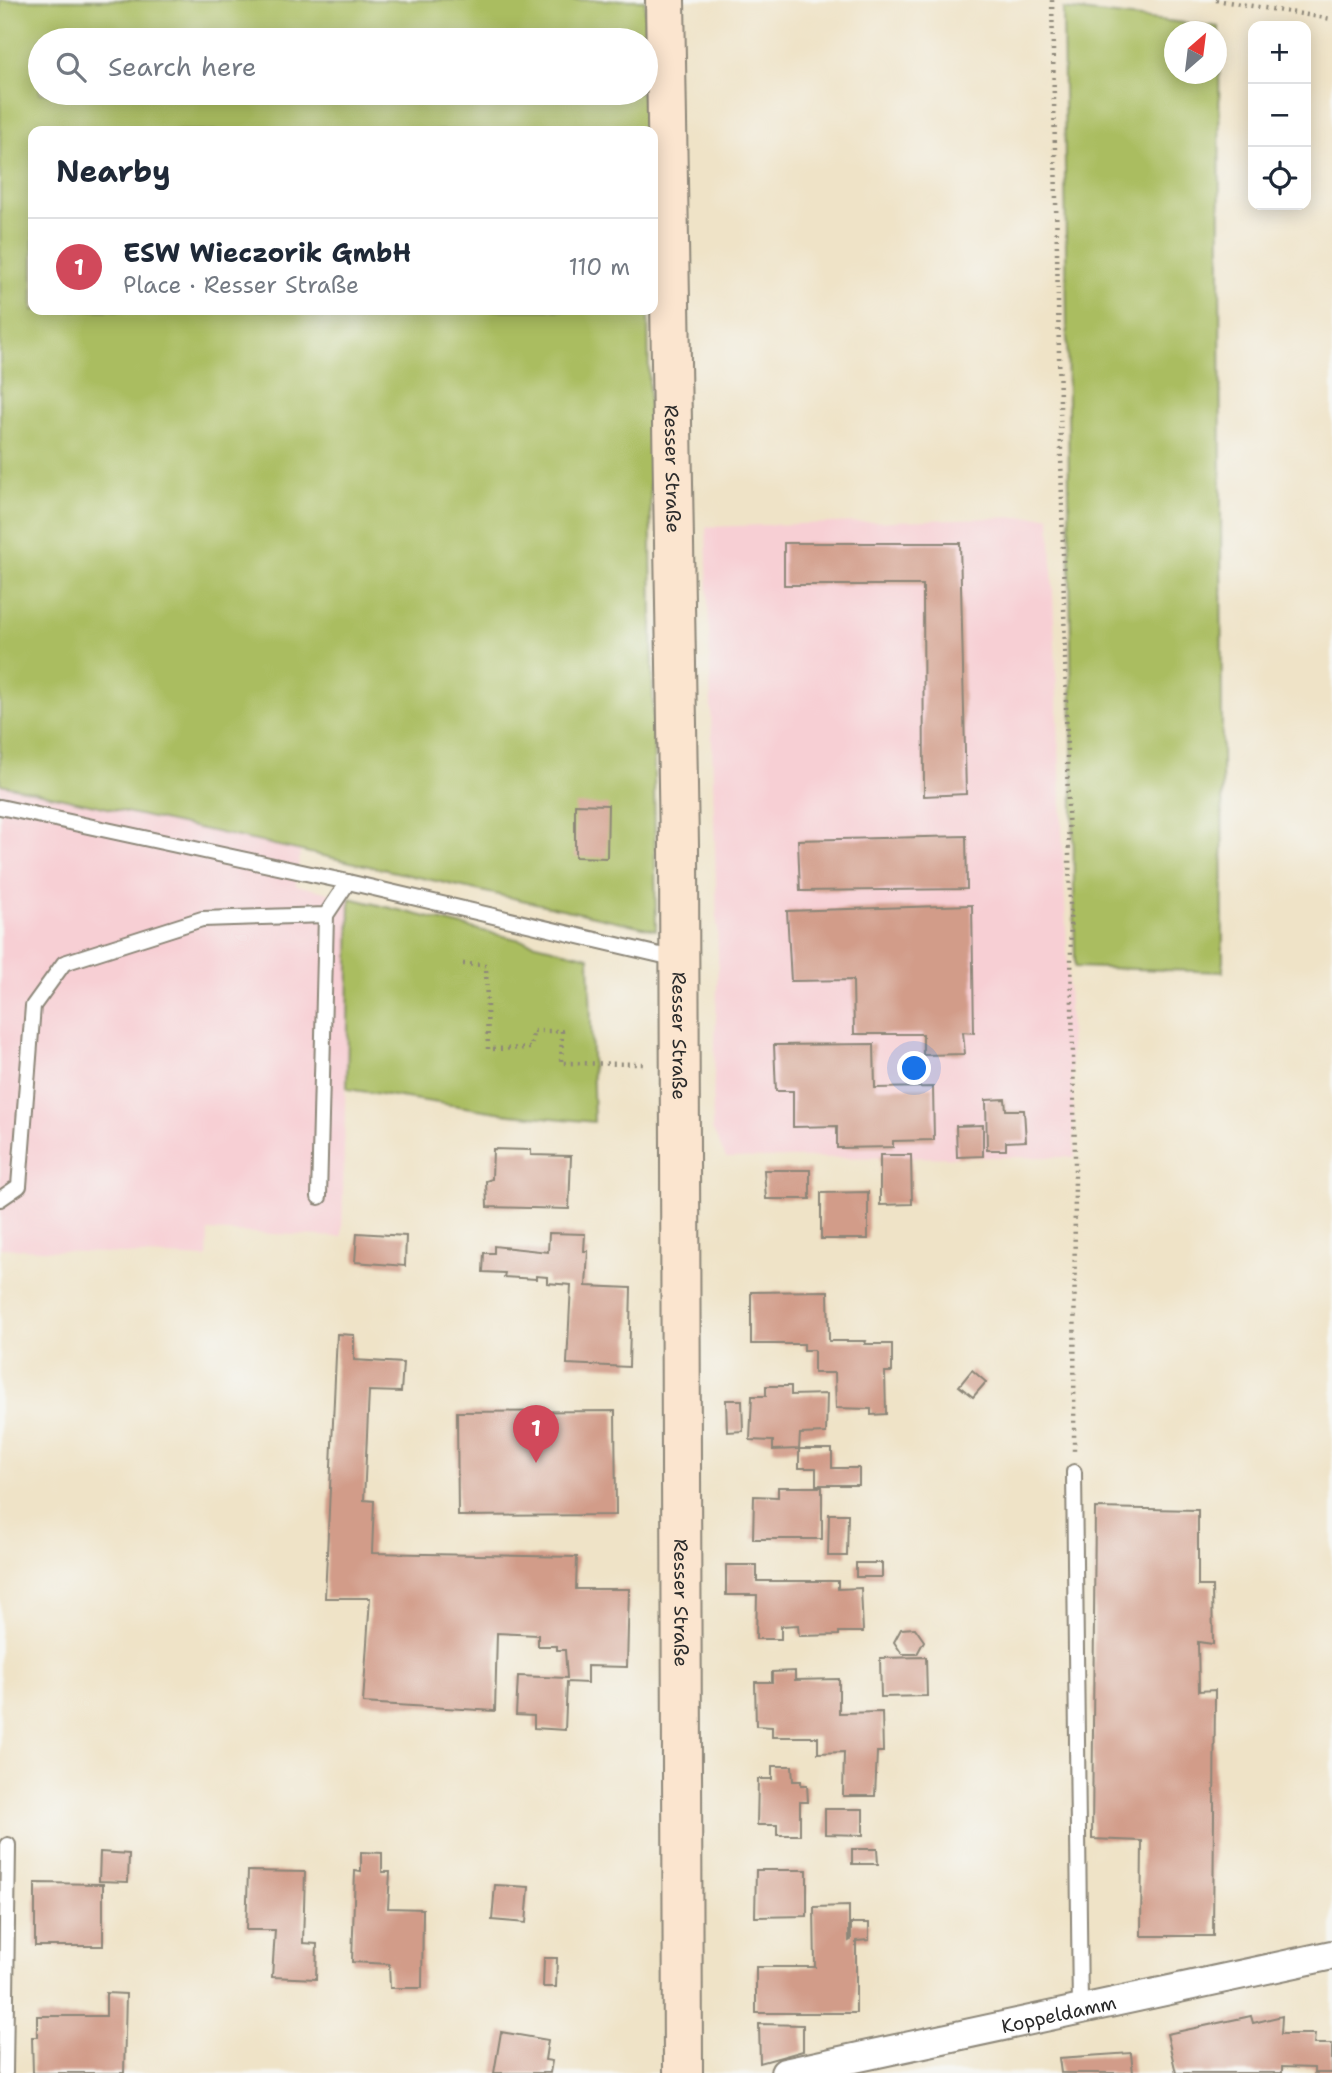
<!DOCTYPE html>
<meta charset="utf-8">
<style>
body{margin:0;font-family:"Shantell Sans",sans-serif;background:#f6f6f7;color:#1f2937}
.controls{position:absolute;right:21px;top:21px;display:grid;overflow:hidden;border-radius:14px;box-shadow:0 4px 18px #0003}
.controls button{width:63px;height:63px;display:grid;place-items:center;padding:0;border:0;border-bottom:2px solid #e0e1e3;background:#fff;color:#1f2937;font:35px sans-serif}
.compass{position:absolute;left:1164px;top:21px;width:63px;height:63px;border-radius:50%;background:#fff;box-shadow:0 4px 18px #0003;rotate:28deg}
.you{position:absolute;left:915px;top:1069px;width:24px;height:24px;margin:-18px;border:5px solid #fff;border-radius:50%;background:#1a73e8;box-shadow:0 0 0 10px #1a73e833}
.badge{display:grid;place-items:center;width:46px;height:46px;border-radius:50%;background:#d1495b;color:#fff;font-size:23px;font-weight:700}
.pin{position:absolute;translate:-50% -58px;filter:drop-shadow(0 2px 4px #0008)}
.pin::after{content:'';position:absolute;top:37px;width:24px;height:21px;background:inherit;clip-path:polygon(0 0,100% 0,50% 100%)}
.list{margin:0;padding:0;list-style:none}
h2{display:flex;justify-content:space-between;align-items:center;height:91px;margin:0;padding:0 28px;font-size:30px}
h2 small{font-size:23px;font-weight:400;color:#747a83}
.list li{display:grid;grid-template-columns:46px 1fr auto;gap:21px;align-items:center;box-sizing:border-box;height:98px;padding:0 28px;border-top:2px solid #e0e1e3}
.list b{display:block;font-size:26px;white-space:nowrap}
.list p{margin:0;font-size:23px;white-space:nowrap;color:#747a83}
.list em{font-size:23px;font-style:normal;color:#747a83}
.icon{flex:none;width:38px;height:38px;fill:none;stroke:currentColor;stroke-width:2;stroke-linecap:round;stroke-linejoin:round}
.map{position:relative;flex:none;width:1332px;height:2073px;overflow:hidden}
.search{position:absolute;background:#fff;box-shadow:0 4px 18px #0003;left:28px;top:28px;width:630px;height:77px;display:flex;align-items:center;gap:18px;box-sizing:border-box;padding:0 24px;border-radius:38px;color:#747a83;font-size:26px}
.panel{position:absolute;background:#fff;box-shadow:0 4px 18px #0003;left:28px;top:126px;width:630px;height:189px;border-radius:14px}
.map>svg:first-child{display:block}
.built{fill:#f7cfd4}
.green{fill:#aabd60;stroke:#6a7446;stroke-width:2;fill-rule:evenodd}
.building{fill:#d29c89}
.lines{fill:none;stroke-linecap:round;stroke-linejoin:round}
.service-casing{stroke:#8d8779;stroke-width:18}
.minor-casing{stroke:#8d8779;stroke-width:32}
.secondary-casing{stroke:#8d8779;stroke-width:42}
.path{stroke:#8d8779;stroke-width:4.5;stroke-dasharray:2 5;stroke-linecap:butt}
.service{stroke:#fff;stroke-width:14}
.minor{stroke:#fff;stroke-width:28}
.secondary{stroke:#fbe5cf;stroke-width:38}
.labels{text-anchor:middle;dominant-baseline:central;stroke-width:7;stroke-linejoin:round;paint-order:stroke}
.street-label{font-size:19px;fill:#2b2b2b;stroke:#f6f6f2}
</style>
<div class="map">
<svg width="1332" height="2073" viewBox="0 0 1332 2073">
<rect width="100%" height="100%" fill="#f6f6f2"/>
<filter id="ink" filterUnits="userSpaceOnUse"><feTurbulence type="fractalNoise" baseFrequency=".0143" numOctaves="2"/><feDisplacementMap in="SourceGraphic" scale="14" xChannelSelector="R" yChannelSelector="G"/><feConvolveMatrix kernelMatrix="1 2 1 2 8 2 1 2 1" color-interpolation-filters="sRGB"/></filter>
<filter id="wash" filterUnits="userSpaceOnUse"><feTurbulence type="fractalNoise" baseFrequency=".00686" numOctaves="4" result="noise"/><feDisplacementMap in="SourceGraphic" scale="28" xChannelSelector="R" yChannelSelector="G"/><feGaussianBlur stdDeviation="1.57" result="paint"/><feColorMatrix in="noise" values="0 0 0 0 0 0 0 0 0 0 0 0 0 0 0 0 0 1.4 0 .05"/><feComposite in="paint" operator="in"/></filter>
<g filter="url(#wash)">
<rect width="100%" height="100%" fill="#efe3c7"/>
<g class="built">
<polygon points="1050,516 1075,1157 726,1158 712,1129 718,960 706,527"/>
<polygon points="0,784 300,851 296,885 350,898 342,1237 208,1231 207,1258 0,1248"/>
</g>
<g class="green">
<polygon points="0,0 645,0 645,40 40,40 40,93 646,93 646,89 646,131 33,131 33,310 648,310 656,930 0,784"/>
<path d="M1063 9 1219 27 1223 972 1075 967ZM1174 32H1216V74H1174Z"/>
<polygon points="350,898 589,957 594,1122 510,1114 347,1089"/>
</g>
<g id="blocks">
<g class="building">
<polygon points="784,543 960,543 966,794 924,796 923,585 784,585"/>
<polygon points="575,804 608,805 607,858 575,857"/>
<polygon points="966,836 967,889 800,891 798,840"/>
<polygon points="972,905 974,1033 963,1032 965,1054 923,1055 923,1034 854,1034 853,980 791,981 787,911"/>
<polygon points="874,1044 875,1088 933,1087 934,1140 893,1141 893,1147 837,1148 837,1126 793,1127 793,1091 776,1091 774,1045"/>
<polygon points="1005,1099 1006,1110 1024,1110 1026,1141 1006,1142 1006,1150 987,1150 986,1100"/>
<polygon points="983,1125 983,1156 957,1157 956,1126"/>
<polygon points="493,1149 531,1150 531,1155 571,1156 569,1209 487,1207 486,1181 492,1179"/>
<polygon points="880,1155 911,1155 912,1204 880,1205"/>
<polygon points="764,1170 810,1170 810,1199 766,1199"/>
<polygon points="868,1192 868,1239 821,1239 821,1193"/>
<polygon points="357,1233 406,1236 405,1266 355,1262"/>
<polygon points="549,1233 585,1234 584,1251 588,1251 586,1286 631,1288 629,1367 567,1364 571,1285 547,1283 547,1277 536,1276 536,1279 504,1277 505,1273 483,1272 484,1253 494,1253 494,1246 548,1252"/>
<polygon points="828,1291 829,1341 866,1341 865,1344 892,1344 892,1372 885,1372 886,1414 871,1415 871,1409 836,1408 835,1373 814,1373 814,1350 804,1350 804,1344 751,1344 751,1292"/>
<polygon points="337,1334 354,1335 354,1360 403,1363 401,1392 369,1391 364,1500 374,1501 372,1553 577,1557 576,1589 629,1589 627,1667 587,1666 587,1683 567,1682 565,1730 534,1728 534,1716 516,1715 518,1676 567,1678 565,1650 557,1650 557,1646 538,1646 538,1635 497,1633 495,1711 363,1703 370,1598 325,1598"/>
<polygon points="972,1370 986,1382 973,1397 959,1386"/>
<polygon points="766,1386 791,1386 791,1395 827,1394 826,1433 800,1434 799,1449 773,1450 773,1441 750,1440 752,1396 766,1396"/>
<polygon points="726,1400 742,1400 743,1431 727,1432"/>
<polygon points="615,1411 616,1515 458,1516 457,1412"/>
<polygon points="799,1449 832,1449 832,1468 859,1468 859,1485 816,1485 816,1468 799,1468"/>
<polygon points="778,1487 822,1487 822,1539 753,1539 754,1496 778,1497"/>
<polygon points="1095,1508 1198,1510 1198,1586 1212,1586 1213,1644 1198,1642 1199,1691 1215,1690 1213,1936 1141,1936 1142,1841 1092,1839"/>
<polygon points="829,1514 848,1514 847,1556 828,1556"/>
<rect x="856" y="1563" width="26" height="14"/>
<polygon points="726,1565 757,1565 757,1581 838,1581 838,1589 861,1588 863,1632 839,1632 839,1635 799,1636 798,1625 781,1626 781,1639 756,1639 757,1595 726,1595"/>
<polygon points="915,1628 924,1641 917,1654 902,1654 894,1642 901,1629"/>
<polygon points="926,1657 927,1696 881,1697 880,1658"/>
<polygon points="795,1671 795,1680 839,1679 839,1713 882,1712 883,1752 877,1752 875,1796 843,1796 844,1752 818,1753 818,1737 772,1737 772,1727 756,1726 755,1682 772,1682 772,1672"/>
<polygon points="772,1766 792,1766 793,1781 801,1781 801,1785 807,1785 808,1802 800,1802 800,1835 777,1835 777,1825 757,1825 758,1779 772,1779"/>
<polygon points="825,1809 863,1809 863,1835 825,1834"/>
<polygon points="852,1849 877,1849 878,1864 852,1864"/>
<polygon points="100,1852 129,1854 128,1882 99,1881"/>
<polygon points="361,1852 382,1853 382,1872 390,1872 388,1908 423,1909 422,1988 390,1988 389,1964 352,1962 355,1871 361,1872"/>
<polygon points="756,1870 807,1870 807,1916 755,1917"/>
<polygon points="248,1871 305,1872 303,1943 317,1944 316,1979 272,1977 275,1930 246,1930"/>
<polygon points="35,1883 103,1884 103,1946 35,1946"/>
<polygon points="495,1885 529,1887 526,1923 492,1920"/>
<polygon points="849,1906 849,1941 851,1940 851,1923 869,1923 869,1940 856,1941 856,2013 756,2013 756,1967 815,1967 814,1907"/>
<polygon points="544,1958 557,1958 556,1987 543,1987"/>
<polygon points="106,1993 126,1994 124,2073 33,2073 32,2037 37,2037 37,2016 106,2016"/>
<polygon points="1251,2016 1253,2023 1282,2016 1281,2034 1315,2034 1314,2044 1332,2044 1332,2073 1314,2073 1314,2068 1282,2067 1282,2073 1176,2073 1167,2034"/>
<polygon points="759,2024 803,2025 803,2051 760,2063"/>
<polygon points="501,2032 548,2040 545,2060 552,2061 550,2073 494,2073"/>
<polygon points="1131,2053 1133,2073 1061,2073 1059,2058"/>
</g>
</g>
</g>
<g filter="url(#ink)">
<use href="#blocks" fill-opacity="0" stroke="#8d8779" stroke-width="2"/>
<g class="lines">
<defs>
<g id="service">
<polyline points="0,807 348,882 677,959"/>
<polyline points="319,1197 326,915"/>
<polyline points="0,1199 19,1186 33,1006 64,963 202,919 326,915 348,882"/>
<polyline points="1074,1472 1080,2010"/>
<polyline points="5,2073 8,1845"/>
</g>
<g id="minor">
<path id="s1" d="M785 2073 1332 1955"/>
</g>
<g id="secondary">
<path id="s2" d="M665 0 679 845 683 2073"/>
</g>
</defs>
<use href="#service" class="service-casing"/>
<use href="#minor" class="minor-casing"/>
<use href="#secondary" class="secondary-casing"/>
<g class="path">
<polyline points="1052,0 1075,1157 1074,1451"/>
<polyline points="1216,0 1332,19"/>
<polyline points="463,964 486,965 488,1049 531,1048 533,1031 562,1031 561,1063 643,1064"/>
</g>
<use href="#service" class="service"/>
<use href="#minor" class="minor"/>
<use href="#secondary" class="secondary"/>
</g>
</g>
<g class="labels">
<g class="street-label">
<text stroke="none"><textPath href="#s2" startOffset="469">Resser Straße</textPath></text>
<text stroke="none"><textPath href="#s2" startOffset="1036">Resser Straße</textPath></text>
<text stroke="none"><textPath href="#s2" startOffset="1603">Resser Straße</textPath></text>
<text stroke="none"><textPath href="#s1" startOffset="280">Koppeldamm</textPath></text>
</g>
</g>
</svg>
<div class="controls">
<button>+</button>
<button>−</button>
<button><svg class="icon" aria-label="locate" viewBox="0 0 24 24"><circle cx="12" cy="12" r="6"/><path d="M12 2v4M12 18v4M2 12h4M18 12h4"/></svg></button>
</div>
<svg class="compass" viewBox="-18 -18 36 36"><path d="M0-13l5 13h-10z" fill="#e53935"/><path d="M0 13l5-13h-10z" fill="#747a83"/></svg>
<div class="you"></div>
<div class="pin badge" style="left:536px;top:1463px">1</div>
<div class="search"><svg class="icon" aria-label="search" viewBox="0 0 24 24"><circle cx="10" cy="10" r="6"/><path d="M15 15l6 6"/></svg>Search here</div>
<section class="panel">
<h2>Nearby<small></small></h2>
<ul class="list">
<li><span class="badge">1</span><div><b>ESW Wieczorik GmbH</b><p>Place · Resser Straße</p></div><em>110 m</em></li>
</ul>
</section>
</div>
